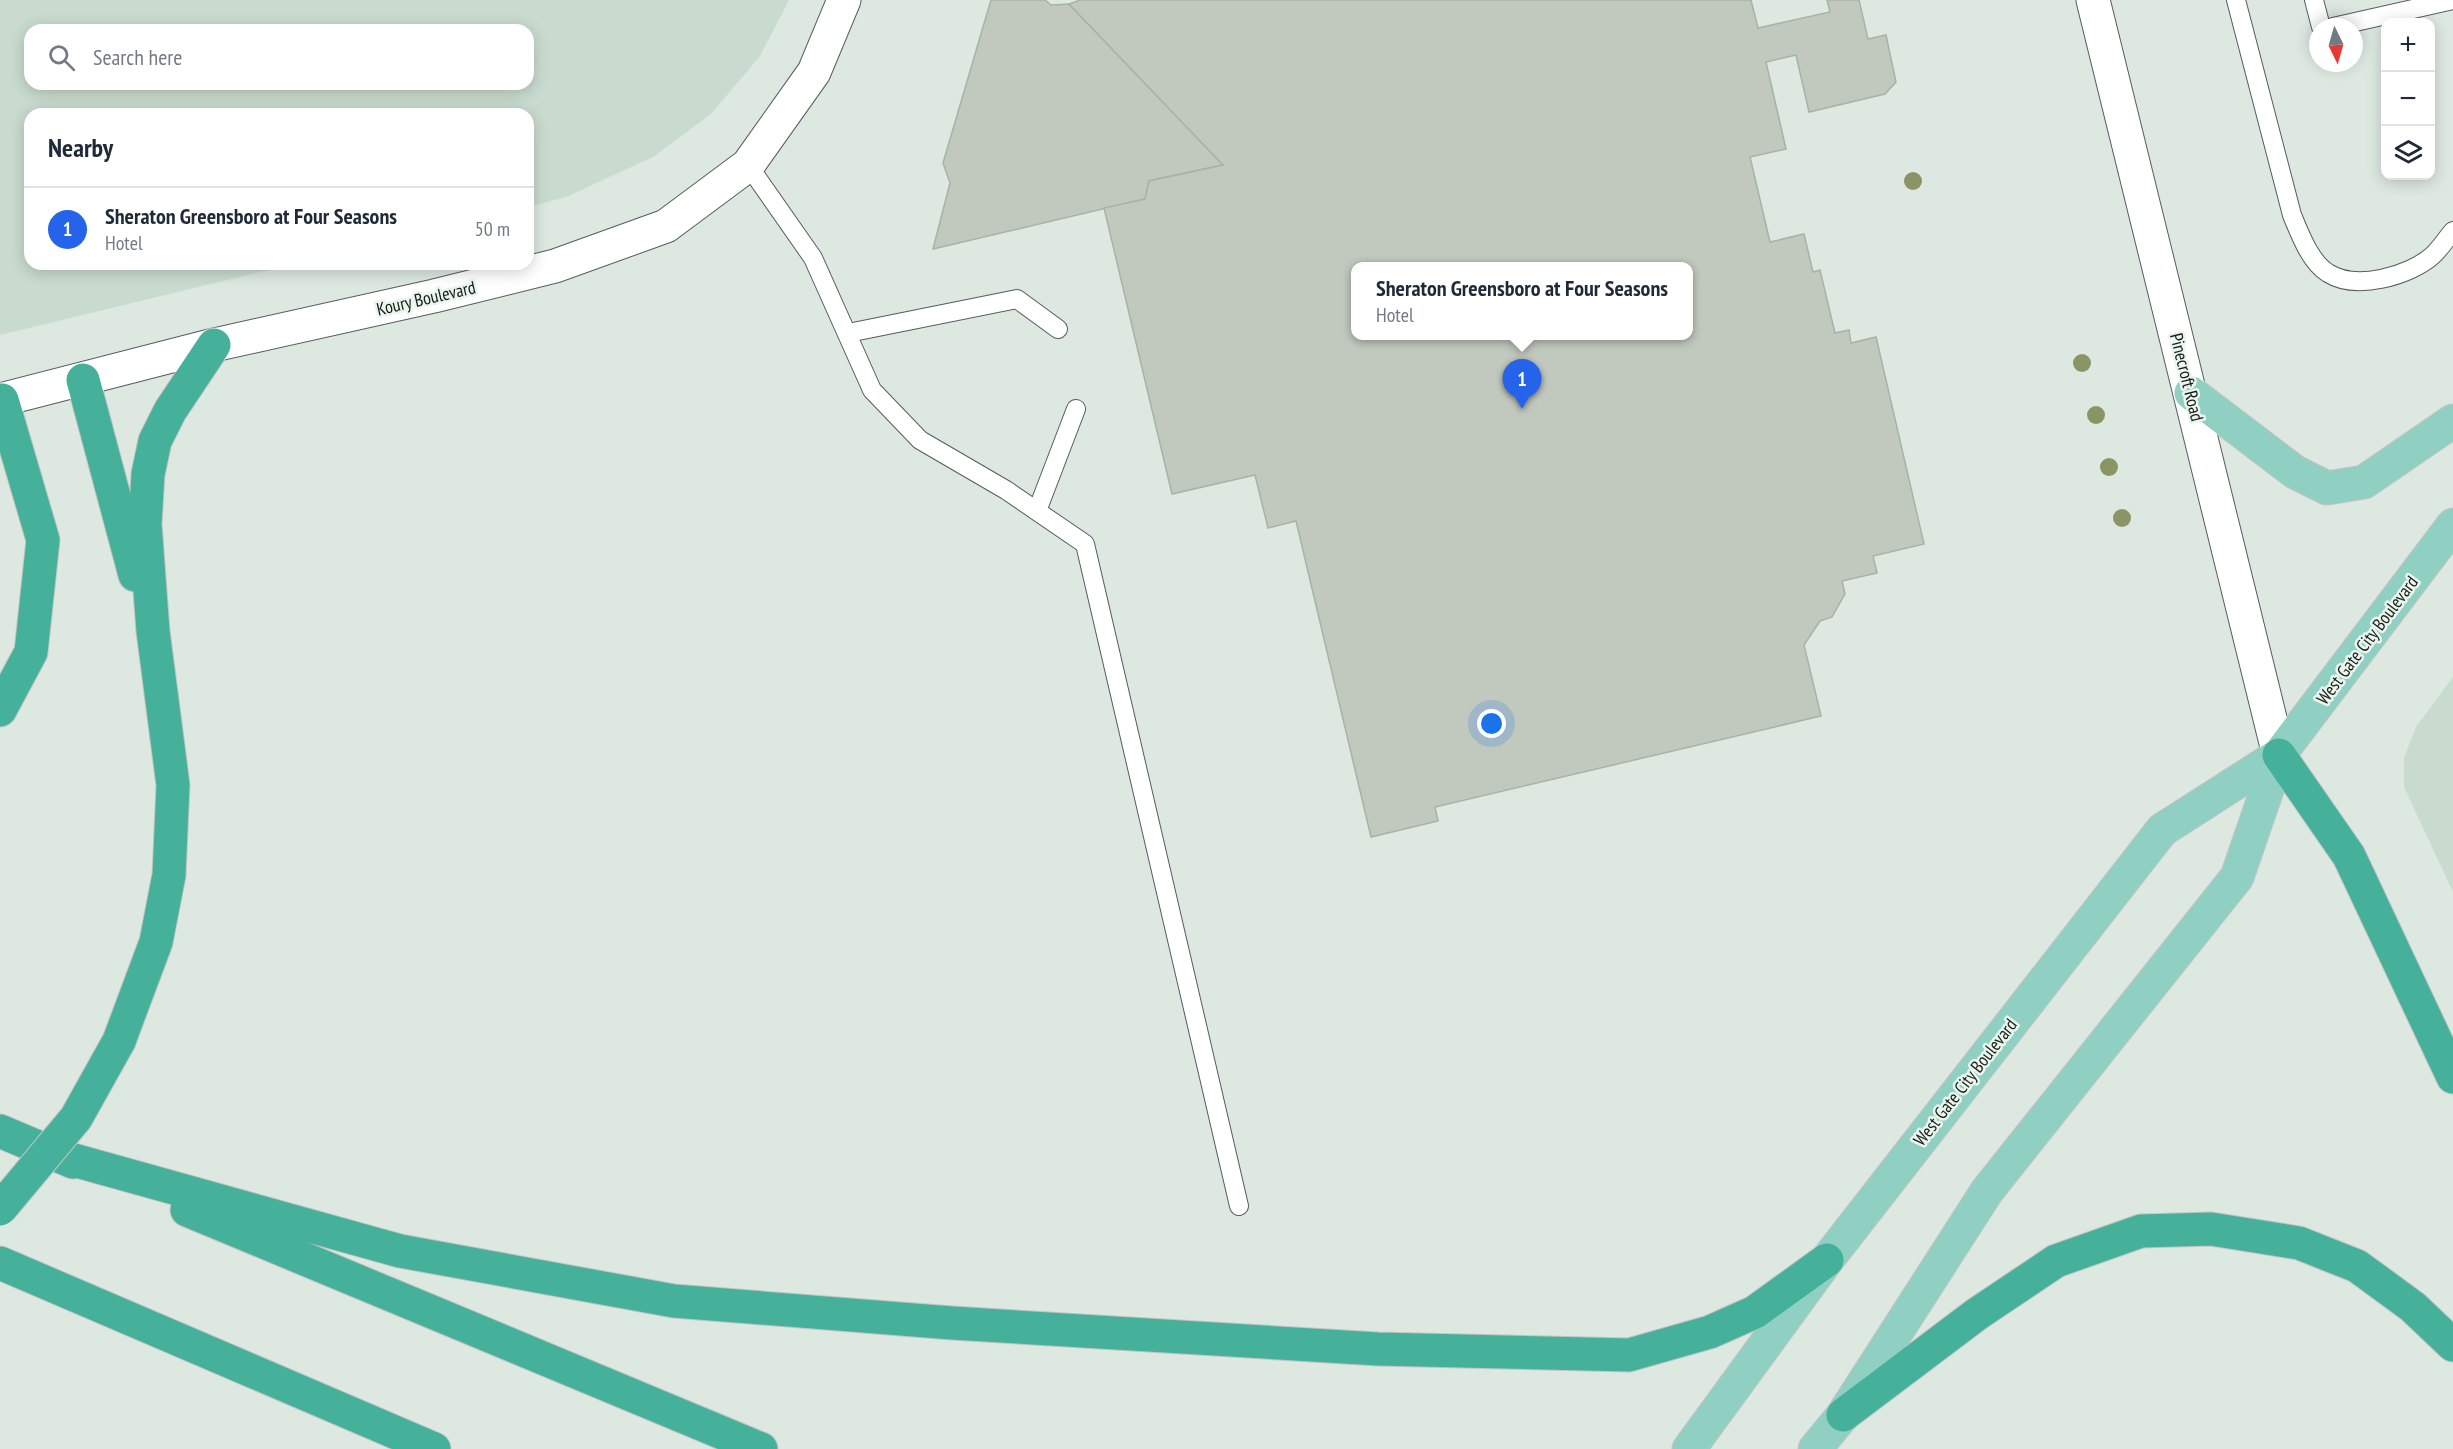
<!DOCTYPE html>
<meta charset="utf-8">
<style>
body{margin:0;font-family:"PT Sans Narrow",sans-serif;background:#f2f2f3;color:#1f2937}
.controls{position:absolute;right:18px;top:18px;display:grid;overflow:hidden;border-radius:12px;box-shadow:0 3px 15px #0003}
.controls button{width:54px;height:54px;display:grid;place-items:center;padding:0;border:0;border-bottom:2px solid #e0e1e3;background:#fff;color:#1f2937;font:30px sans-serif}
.compass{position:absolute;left:2309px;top:18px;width:54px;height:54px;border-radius:50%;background:#fff;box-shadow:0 3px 15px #0003;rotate:175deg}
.you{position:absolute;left:1492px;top:724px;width:21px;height:21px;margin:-15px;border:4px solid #fff;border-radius:50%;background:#1a73e8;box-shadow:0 0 0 9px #1a73e833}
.badge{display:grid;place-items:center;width:39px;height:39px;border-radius:50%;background:#2563eb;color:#fff;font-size:20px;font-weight:700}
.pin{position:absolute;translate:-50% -50px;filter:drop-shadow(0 2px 3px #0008)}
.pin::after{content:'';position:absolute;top:32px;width:21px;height:18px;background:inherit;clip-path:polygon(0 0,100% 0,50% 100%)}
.popup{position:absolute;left:1351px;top:262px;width:342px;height:78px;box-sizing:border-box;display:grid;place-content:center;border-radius:12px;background:#fff;filter:drop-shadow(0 2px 4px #0005);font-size:20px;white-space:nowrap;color:#747a83}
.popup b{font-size:22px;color:#1f2937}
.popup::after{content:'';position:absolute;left:50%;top:100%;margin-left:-12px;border:12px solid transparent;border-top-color:#fff}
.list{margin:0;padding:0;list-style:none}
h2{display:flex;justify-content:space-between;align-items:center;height:78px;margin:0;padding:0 24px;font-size:26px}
h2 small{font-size:20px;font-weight:400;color:#747a83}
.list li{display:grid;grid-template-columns:39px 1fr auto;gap:18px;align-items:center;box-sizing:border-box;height:84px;padding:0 24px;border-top:2px solid #e0e1e3}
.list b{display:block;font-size:22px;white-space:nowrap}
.list p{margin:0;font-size:20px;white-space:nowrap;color:#747a83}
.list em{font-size:20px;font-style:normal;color:#747a83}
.icon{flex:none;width:33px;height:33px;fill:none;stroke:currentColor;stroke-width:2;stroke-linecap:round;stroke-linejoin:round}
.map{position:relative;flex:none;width:2453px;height:1449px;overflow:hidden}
.search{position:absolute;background:#fff;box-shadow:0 3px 15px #0003;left:24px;top:24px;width:510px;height:66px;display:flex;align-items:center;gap:15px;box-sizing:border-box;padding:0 21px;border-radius:18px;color:#747a83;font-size:22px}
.panel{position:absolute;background:#fff;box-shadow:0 3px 15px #0003;left:24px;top:108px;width:510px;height:162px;border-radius:18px}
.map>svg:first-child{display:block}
.built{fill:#c9dbcf;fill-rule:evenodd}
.building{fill:#c1c8be;stroke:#aab1a7;stroke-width:1.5;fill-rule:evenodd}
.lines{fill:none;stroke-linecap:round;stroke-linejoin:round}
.service-casing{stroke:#545e57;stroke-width:20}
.tertiary-casing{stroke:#545e57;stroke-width:35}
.primary-casing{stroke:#c3c4c3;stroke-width:35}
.motorway-casing{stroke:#c3c4c3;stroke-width:35}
.service{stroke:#fff;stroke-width:18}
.tertiary{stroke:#fff;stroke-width:33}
.primary{stroke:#8fd0c3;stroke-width:33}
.motorway{stroke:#45b19b;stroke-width:33}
.motorway-bridge-casing{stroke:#c3c4c3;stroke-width:35;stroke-linecap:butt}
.motorway-bridge{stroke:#45b19b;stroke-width:33}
.tree{fill:#8b9465}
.labels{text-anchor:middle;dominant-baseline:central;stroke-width:5;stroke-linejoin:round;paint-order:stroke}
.street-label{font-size:18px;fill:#181c19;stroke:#eaf5ed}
</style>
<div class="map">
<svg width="2453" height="1449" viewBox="0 0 2453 1449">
<rect width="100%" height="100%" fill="#dce8e0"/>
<g class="built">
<path d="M0 0H789L760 56 711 114 653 157 566 197 528 207V114H30V264H293L0 335ZM30 30H528V84H30Z"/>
<polygon points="2453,677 2453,892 2404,787 2404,758 2416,727"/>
</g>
<g class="building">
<polygon points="991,0 1045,0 1051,5 1069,4 1223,165 1149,181 1145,199 933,249 950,183 943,163"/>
<path d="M1080 0H1751L1758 28 1830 12 1827 0H1859L1868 39 1886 35 1896 82 1885 94 1809 112 1796 55 1766 62 1786 149 1750 157 1770 242 1804 234 1813 272 1820 270 1835 333 1849 330 1851 343 1876 337 1924 544 1873 556 1877 573 1842 581 1845 594 1832 617 1820 621 1804 645 1821 716 1435 807 1438 821 1371 837 1296 521 1268 528 1255 475 1172 494 1104 208 1145 199 1149 181 1223 165 1069 4ZM1356 266H1688V336H1356Z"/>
</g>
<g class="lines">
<defs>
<g id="service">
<path d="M2236 0 2292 215C2300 234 2310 262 2328 273 2356 291 2409 276 2432 256 2440 249 2446 239 2453 231"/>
<polyline points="2314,0 2321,27"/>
<polyline points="2333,27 2453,0"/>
<polyline points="748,165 813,258 872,390 920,440 1006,490 1085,544 1239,1206"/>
<polyline points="848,333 1017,299 1058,329"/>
<polyline points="1037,511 1076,409"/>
</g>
<g id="tertiary">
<polyline points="2093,0 2279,755"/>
<polyline points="0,400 214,345 434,296 555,266 666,226 748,165 814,72 844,0"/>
</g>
<g id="primary">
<polyline points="2191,393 2295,472 2327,488 2364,482 2453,421"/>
<polyline points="1689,1449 1827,1260 2162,830 2279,755"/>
<polyline points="1815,1449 1843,1415 1987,1191 2237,877 2279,755 2453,525"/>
</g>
<g id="motorway">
<polyline points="83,380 135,575"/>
<polyline points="0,710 31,652 43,540 2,400"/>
<polyline points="2279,755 2349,856 2453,1077"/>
<polyline points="119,1041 156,942 169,875 173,785 153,631 145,524 148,474 155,441 170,411 214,345"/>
<polyline points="0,1131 73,1162"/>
<polyline points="52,1154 400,1251 674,1301 952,1323 1378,1349 1629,1355 1710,1332 1755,1312 1827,1260"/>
<polyline points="187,1210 761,1449"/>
<polyline points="0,1263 434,1449"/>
<polyline points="1843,1415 1977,1314 2056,1261 2141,1231 2211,1229 2299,1243 2357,1266 2413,1307 2453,1345"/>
</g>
</defs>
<use href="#service" class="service-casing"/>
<use href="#tertiary" class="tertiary-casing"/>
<use href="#primary" class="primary-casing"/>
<use href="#motorway" class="motorway-casing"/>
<use href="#service" class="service"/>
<use href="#tertiary" class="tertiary"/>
<use href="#primary" class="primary"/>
<use href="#motorway" class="motorway"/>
<defs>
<polyline id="motorway-bridge" points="0,1209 76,1118 119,1041"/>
</defs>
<use href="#motorway-bridge" class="motorway-bridge-casing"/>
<use href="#motorway-bridge" class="motorway-bridge"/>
</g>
<g class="tree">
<circle cx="1913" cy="181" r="9"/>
<circle cx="2082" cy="363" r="9"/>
<circle cx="2096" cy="415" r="9"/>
<circle cx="2109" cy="467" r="9"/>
<circle cx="2122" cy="518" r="9"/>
</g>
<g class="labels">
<g class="street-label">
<text transform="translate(426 298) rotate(-13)">Koury Boulevard</text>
<text transform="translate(2187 377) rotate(76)">Pinecroft Road</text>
<text transform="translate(2367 640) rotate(-53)">West Gate City Boulevard</text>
<text transform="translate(1965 1082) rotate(-52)">West Gate City Boulevard</text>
</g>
</g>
</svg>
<div class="controls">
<button>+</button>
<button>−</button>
<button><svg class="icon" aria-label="layers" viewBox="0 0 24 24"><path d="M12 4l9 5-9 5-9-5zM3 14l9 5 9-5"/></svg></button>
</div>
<svg class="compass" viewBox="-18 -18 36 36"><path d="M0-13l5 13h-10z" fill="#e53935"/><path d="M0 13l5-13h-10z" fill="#747a83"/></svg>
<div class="you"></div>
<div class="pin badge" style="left:1522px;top:409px">1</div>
<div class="popup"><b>Sheraton Greensboro at Four Seasons</b>Hotel</div>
<div class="search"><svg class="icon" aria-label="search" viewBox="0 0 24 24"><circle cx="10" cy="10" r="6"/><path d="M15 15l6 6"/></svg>Search here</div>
<section class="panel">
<h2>Nearby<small></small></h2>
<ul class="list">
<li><span class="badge">1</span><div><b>Sheraton Greensboro at Four Seasons</b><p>Hotel</p></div><em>50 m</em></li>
</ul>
</section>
</div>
